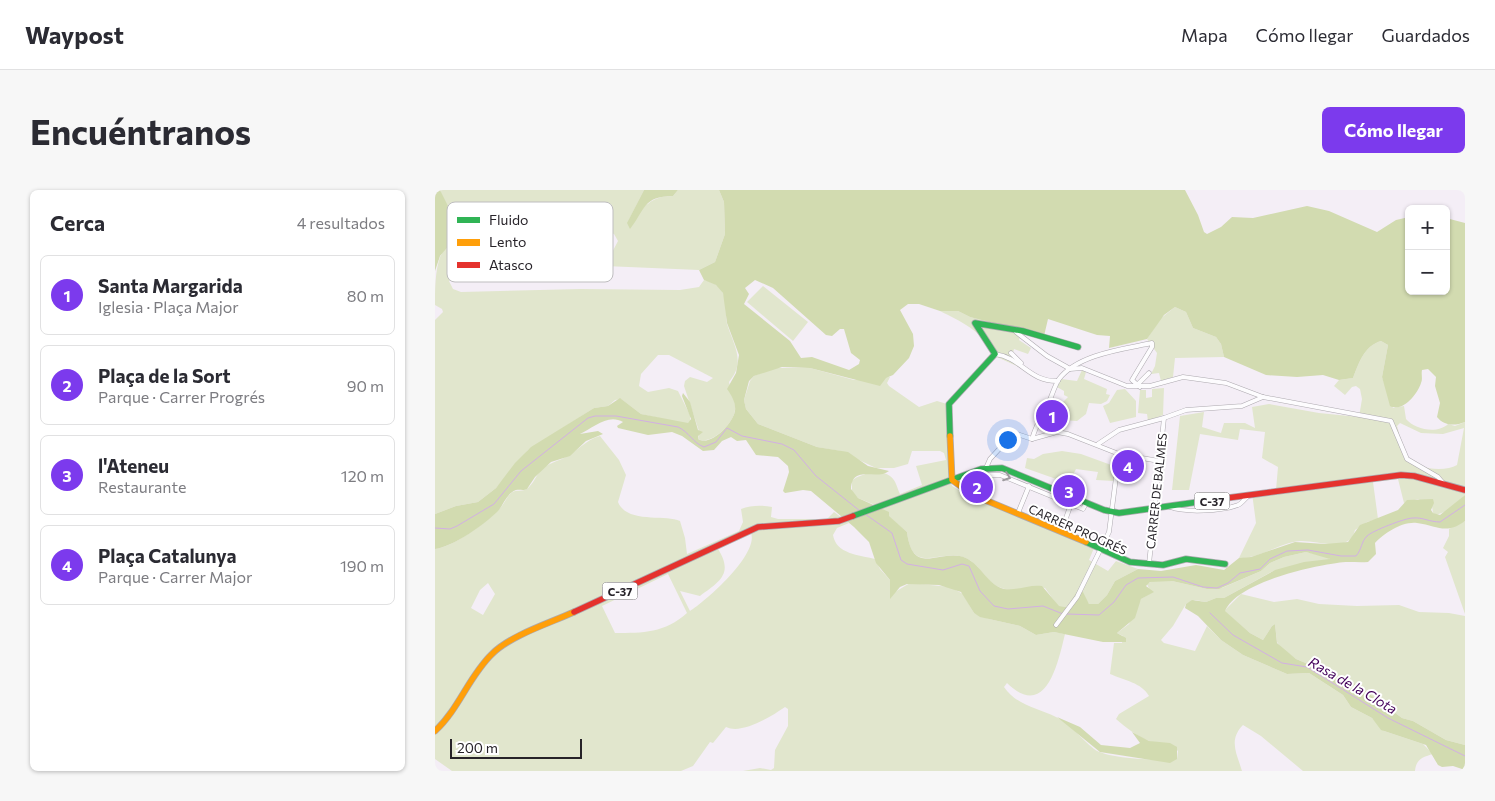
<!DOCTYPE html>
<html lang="es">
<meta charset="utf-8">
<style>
body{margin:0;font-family:Commissioner,sans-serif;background:#f7f7f7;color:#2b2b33}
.controls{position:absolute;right:15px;top:15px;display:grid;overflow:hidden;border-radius:8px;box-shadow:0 1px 4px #0004}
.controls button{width:45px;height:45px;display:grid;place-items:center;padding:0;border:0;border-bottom:1px solid #e1e1e2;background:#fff;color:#2b2b33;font:25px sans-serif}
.scale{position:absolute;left:15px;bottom:12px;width:132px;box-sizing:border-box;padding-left:5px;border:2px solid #272329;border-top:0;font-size:14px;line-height:18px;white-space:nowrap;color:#272329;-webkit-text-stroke:4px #fff;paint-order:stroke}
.you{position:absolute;left:572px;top:249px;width:18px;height:18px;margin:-12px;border:4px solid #fff;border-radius:50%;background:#1a73e8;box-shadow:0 0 0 8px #1a73e833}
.badge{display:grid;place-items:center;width:32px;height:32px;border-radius:50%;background:#7c3aed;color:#fff;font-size:16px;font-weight:700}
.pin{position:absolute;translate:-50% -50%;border:2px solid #fff;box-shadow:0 1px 5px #0006}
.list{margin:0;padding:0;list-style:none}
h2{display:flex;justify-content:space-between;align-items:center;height:65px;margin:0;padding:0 20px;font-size:21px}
h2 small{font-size:16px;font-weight:400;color:#7c7c81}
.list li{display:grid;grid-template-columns:32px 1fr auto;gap:15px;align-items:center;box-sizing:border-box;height:80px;margin:0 10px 10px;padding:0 10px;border:1px solid #e1e1e2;border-radius:8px}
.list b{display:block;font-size:19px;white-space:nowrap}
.list p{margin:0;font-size:16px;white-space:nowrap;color:#7c7c81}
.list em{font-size:16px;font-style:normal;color:#7c7c81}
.map{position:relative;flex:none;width:1030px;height:581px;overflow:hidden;border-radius:8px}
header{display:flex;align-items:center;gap:30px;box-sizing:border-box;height:70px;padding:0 25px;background:#fff;border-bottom:1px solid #e1e1e2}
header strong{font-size:24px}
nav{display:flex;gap:28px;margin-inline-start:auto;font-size:18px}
.intro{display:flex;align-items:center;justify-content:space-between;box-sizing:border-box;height:120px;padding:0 30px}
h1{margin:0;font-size:35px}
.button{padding:12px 22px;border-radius:8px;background:#7c3aed;color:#fff;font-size:18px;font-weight:700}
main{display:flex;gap:30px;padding:0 30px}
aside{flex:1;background:#fff;border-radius:8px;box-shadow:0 1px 4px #0004}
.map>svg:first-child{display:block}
.green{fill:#e1e6cd;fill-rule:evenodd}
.forest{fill:#d2dbb0;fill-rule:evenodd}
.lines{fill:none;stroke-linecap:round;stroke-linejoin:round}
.stream{stroke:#d2afe4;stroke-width:1}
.street-casing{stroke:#ada9af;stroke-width:5}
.fast-casing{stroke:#ada9af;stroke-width:7}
.slow-casing{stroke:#ada9af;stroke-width:7}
.jam-casing{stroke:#ada9af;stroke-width:7}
.street{stroke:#fdfcfe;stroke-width:4}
.fast{stroke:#30b455;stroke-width:5.5}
.slow{stroke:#ff9f0a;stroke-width:5.5}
.jam{stroke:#e5322d;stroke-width:5.5}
.oneway{stroke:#9d9a9e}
.labels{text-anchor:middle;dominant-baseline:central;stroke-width:4;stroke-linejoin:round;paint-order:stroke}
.shield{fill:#fff;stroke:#686569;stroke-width:1}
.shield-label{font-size:11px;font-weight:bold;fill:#272329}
.street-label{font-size:12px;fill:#272329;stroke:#fff}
.water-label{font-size:14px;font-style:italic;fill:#43005a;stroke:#fff}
.key{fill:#fff;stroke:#bebdbf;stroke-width:1}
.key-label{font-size:14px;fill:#272329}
</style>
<header>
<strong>Waypost</strong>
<nav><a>Mapa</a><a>Cómo llegar</a><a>Guardados</a></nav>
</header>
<div class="intro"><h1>Encuéntranos</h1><a class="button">Cómo llegar</a></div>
<main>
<aside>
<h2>Cerca<small>4 resultados</small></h2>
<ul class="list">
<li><span class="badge">1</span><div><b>Santa Margarida</b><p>Iglesia · Plaça Major</p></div><em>80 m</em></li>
<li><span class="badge">2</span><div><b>Plaça de la Sort</b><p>Parque · Carrer Progrés</p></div><em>90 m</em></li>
<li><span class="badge">3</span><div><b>l'Ateneu</b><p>Restaurante</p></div><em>120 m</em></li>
<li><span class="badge">4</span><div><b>Plaça Catalunya</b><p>Parque · Carrer Major</p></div><em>190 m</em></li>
</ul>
</aside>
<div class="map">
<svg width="1030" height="581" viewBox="0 0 1030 581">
<rect width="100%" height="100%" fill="#f4eef6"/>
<g class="green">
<path d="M5 0H209L194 30C212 17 214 6 238 6L243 0H284L289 12 290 44 280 72 264 80 170 76 183 51 179 44C157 36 150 61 146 77 104 76 52 70 14 91L18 99 26 102 146 99 245 100 264 97 269 90C276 92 285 95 288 103 292 112 290 124 292 134 299 156 311 172 294 192 296 201 301 212 300 220 299 233 276 256 263 249L264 241 249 196 250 191 255 187 272 192 278 188 234 165H223L206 184 204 196 213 202 234 198 243 201 255 225V232L251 234 206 224 186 209 180 210 173 216 159 218 93 260 61 298 43 312 21 316 0 324V130L8 122 7 119 0 115C0 99 0 82 5 67 10 57 18 53 19 42Z"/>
<polygon points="328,96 373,132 358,151 312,112"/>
<polygon points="740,117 751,122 758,138 781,147 786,154 789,167 740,168 738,187 726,191 724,183 716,184 720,176 722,163 712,149 725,129"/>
<path d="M505 121H523L535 127 588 139 584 150 596 158 593 164 579 159 577 166 584 177 562 167 558 169 519 210 516 218 520 283 514 284 517 296 529 303 659 358 654 370 673 381 681 371 703 379 680 391 672 405 663 414H654L644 400 632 417 623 416 610 398C594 395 579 404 564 397 550 391 544 372 528 367 503 359 477 386 472 342L440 315 423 308 417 302V291C424 283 447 279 455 286 461 290 462 298 465 304L487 295 481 276 511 270 509 263 505 261H477L473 274 459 278H441L405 261 382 257 323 234 311 219 309 210 315 191 319 186 339 178H375L419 190 455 187 452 193 454 196 484 217 502 211 512 214 556 163C548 141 525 131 505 121Z"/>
<path d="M946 151 953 155 947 187 958 218 969 216 971 229C980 240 1003 244 1013 234L1020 236 1030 232V305L1012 321 1001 325 998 323 997 316 983 309 969 313 963 289 938 292 943 329 932 332 920 340C915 364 882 350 865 351 844 353 826 368 804 368L821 333 817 303 841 300 843 277 827 268 830 242 805 239 803 250 765 244 754 300H737L745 226 769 222 767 237 786 243 789 233H810L820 238 817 217 834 214 884 223 924 227 927 209 925 199 921 196 917 197 910 205 899 196 904 190 918 188C924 173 929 156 946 151ZM965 233 986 243 1008 244 1029 238 1022 275C1010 282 981 280 972 266 967 257 965 246 962 236Z"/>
<polygon points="647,180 651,182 649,189 672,199 671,204 675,205 672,211 666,214 654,213 651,224 642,231 625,230 624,234 621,233 619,236 623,218 619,216 620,214 625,215 633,207 629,205 629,201 622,197 626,189 642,191"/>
<polygon points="729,198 728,225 713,231 712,224 703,223 705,200 711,200 711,208 717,207 717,199"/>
<polygon points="690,199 701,211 701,227 675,233 668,216 674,213 682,200"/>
<path d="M165 246 184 270 191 285 183 312C192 334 230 324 245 331L250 348 252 364 304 341 308 332 306 319C316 315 328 315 337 317L336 327 343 329H392L399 322 414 333 402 338 398 345C401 364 424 365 440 369L445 379 455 390V405L475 393 515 397 528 404 539 423 554 429 585 436 601 445 619 442 630 444C623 473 611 531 572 493L569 497C581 515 602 518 621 527 636 534 646 549 659 559 672 569 724 571 742 569L743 561C731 550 727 556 714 551 702 546 691 538 681 529L684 524 714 506C707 493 689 490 675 484L679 453H687L688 446 682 443 694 434 706 409 716 403 712 394 719 390 737 391 772 399 787 398 826 381 835 373 849 367 871 362 894 367V370L838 381 789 408H781L771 412 760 410 751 414 738 436 726 450 729 453 760 461 772 436 786 450 808 465 852 484 874 483 908 505 916 517 937 528 949 541 988 554 998 564C988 567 981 569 980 581H868L826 546 808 535C793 550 802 564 807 581H308L325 578 336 580 339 578 340 560 353 536V519L350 517C337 526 307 545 291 537L278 553 275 552 258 576 246 581H17L0 569V359C18 357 51 333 64 319 69 315 71 308 75 304 81 298 87 303 93 298 98 294 101 286 106 280 114 273 120 272 129 268 142 262 150 250 165 246ZM316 343C324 364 271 411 255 421L245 401 265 406C284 392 299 384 283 359ZM233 384 252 423C230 443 208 443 180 443L167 416ZM53 393 60 404 48 425 36 418 45 400Z"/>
<polygon points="627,261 646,264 679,276 679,291 661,290 663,282 641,279 637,287 627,284 624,290 590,278 592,268 599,269 608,264"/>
<polygon points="1030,331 1030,424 1010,367 1013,362 1008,358 1014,346 1014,339"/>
<polygon points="806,404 839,412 862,409 884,414 922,416 964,415 984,422 1014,423 1030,426 1030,555 1011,550 978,531 967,528 921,494 861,469 846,458 842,452 840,434 837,436 828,450 815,443 789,421"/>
</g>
<g class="forest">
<polygon points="0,0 5,0 13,16 19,46 16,53 5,66 0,81"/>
<path d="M209 0H243L238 6C208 6 210 20 195 39L192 33Z"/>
<path d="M284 0H750L763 25 769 42 772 44 786 37 797 27 818 28 872 16 894 21 942 42 961 30 974 27V101H1011V28L1030 33V232C1020 236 1009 236 1002 227L1005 213 1000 196 1001 187 993 179 987 180C986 185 988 189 986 193 983 203 968 223 955 216L947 187 953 155 946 151C929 156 924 173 918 188L904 190 888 185 862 187 831 185 789 167 786 154 781 147 758 138 751 122 740 117 729 125 712 149 674 158 675 146 662 145 613 129 609 146 535 127 523 121H505L484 114H473L465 120 478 144 479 156 474 168 458 185 451 188 445 196 375 178 347 177 319 186 314 191 309 210 311 219 323 234 382 257 413 262 433 276 454 281C442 291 417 274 416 299L423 308 454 322V326L472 342C478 389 506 357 531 368 546 375 553 395 569 399 583 401 594 394 607 396L624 416 632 417 643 400 648 402 654 414H663L672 405 680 391 703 379 726 381 761 375 789 380 804 368 816 367 860 352 890 354 913 352 925 335 963 320 972 310 998 309 999 313 996 320 998 323 1005 325 1030 305V331C1011 345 1003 336 982 333 968 331 949 343 940 353L941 364 933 372C923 373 912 371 902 373 873 377 802 393 790 421L815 443 828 450 837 436 840 434 842 453 861 469 921 494 967 528 978 531 1011 550 1030 555V580L1018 576 1007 577 1003 575 991 555 946 540 937 528 916 517 908 505 874 483 852 484 808 465 786 450 763 426 750 418 751 414 757 410 771 412 781 408H789L840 380 869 372 895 369 871 362 849 367 835 373 826 381 784 399H772L737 391 715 392 711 396 719 402 706 409 700 428 682 443 691 448V452H668L619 442 601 445 585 436 545 427 539 423 526 402 504 395 472 394 465 397 455 409V390L441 373 434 352 419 337 376 301 368 300 350 303 348 301 354 282 353 276 343 267 321 265 311 250 302 251 296 247 287 251 279 260 268 261 247 246 237 242 213 245 183 238 182 236 188 232C173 223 158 238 145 244L163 241 168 244 151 251 135 266 116 272 100 287 92 299C88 301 85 299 81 300 72 303 69 314 63 321 50 334 18 357 0 359V324L21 316 43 312 61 298 80 273 96 257 159 218 173 216 185 208 206 224 253 233 256 229 247 206 248 203 255 212 263 240 268 242 263 246V249C276 257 298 233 300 221 301 213 297 206 292 199L301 183 304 165 292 133 288 103 281 95 269 90 264 80 280 72 290 44 289 12ZM320 90 338 98 391 145 397 146 405 139H409L416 163 425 170 424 174 414 180 377 167 366 168 355 151 309 114 314 104 310 98Z"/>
<polygon points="622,527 645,537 666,555 695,558 705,553 697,542 714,551 735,553 742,557 742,569 735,573 665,562"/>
</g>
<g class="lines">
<g class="stream">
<polyline points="430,324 457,343 466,370 472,374 508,380 527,374 534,376 545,401 559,416 573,419 608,416 628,424"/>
<path d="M0 338 15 339 22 336 59 314 86 281 153 228 160 226H181L243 237C254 242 258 253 269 257L281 252 292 238 307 246 347 254 359 260 381 286 425 321"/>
<polyline points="775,423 798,445 847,473 872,477 953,528 1030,566"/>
<path d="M632 424 664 425 679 412 691 395 703 388 738 387 768 397 782 398 793 393 805 383 825 379 835 369 852 361 873 360 906 366H921C927 359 926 352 932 346 937 341 970 328 978 328 987 327 995 332 1005 332L1030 315"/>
</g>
<defs>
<g id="street">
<polyline points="581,142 612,166 630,176 635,179 647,178 692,196 715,196 748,187 791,193 828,207 956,231 972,269 1003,287 1008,293"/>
<polyline points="576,163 586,173"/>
<path d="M560 164C587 168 594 192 623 191"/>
<polyline points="703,194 714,183"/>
<path d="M597 249C601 235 606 227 613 214 617 206 619 197 624 189 643 164 689 159 717 153V157L697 190 705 197"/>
<polyline points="663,254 684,240 729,228 751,220 807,216 828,207"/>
<polyline points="551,278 555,269 579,243 597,249 622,242 633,244 684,264 724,271"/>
<polyline points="526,295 551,285 565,285 648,319 651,313"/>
<path d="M735 317C751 323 787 321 803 315 806 314 809 310 812 307"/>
<polyline points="583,323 594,296"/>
<polyline points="626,342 636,314"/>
<polyline points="714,374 729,228"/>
<polyline points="621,435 642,407 674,342 684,264"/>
</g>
<g id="fast">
<polyline points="515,246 514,214 560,164 540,133 588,141 643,157"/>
<polyline points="418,326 546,279 567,278 669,320 684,323 792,308"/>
<polyline points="651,352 695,372 728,375 751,369 790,374"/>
</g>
<g id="slow">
<polyline points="515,246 517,290 538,305 651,352"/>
<path d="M0 541C24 519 34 486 57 464 76 445 115 433 139 422"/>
</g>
<g id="jam">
<polyline points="792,308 966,285 979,286 1030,300"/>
<polyline points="139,422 323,337 404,331 418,326"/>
</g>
</defs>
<use href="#street" class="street-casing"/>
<use href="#fast" class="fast-casing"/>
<use href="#slow" class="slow-casing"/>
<use href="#jam" class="jam-casing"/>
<use href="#street" class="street"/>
<use href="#fast" class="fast"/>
<use href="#slow" class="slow"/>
<use href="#jam" class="jam"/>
</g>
<defs><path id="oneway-chevron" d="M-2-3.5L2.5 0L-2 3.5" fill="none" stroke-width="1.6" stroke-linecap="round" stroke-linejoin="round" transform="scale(1.25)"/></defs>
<use class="oneway" href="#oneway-chevron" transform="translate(572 287) rotate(20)"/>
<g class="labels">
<g class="shield">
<rect x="759.5" y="302.5" width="35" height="17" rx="4"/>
<rect x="167.5" y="392.5" width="35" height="17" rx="4"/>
</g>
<g class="shield-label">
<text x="777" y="311">C-37</text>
<text x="185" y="401">C-37</text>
</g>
<g class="street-label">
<text transform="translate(721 301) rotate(-84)">CARRER DE BALMES</text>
<text transform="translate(643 339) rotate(24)">CARRER PROGRÉS</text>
</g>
<g class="water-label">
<text transform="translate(918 495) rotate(30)">Rasa de la Clota</text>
</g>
</g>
<rect x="12" y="12" width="166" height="80" rx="8" class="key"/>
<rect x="22" y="27" width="23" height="6" fill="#30b455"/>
<rect x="22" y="49" width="23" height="7" fill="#ff9f0a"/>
<rect x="22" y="72" width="23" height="6" fill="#e5322d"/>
<g class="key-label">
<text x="54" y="35">Fluido</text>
<text x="54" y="57">Lento</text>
<text x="54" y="80">Atasco</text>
</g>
</svg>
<div class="controls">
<button>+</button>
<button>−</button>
</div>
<div class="scale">200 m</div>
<div class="you"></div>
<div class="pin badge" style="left:617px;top:226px">1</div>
<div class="pin badge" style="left:542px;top:297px">2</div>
<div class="pin badge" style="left:634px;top:301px">3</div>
<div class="pin badge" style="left:693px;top:276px">4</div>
</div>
</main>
